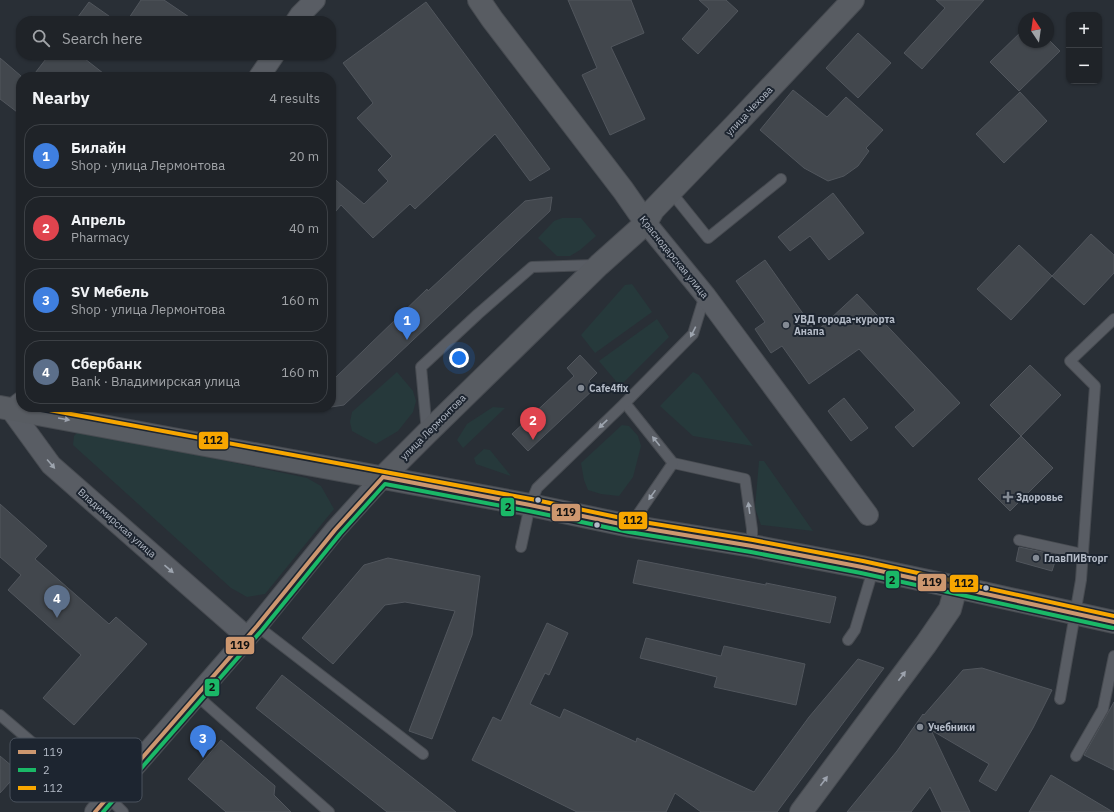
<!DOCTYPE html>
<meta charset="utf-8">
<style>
body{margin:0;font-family:"IBM Plex Sans",sans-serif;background:#2c2f34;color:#f1f3f6}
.controls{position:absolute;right:12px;top:12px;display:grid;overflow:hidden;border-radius:8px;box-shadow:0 1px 3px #0004}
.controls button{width:36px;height:36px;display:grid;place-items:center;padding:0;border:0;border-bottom:1px solid #3c4045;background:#1f2328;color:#f1f3f6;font:20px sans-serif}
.compass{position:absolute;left:1018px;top:12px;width:36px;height:36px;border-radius:50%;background:#1f2328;box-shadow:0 1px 3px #0004;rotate:347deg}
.you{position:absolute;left:459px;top:358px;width:14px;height:14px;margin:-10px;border:3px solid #fff;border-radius:50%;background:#1a73e8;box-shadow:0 0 0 6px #1a73e833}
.badge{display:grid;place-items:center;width:26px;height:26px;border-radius:50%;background:#838a94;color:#fff;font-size:13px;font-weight:700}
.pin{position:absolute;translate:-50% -33px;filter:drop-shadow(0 1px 2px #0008)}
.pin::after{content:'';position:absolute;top:21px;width:14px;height:12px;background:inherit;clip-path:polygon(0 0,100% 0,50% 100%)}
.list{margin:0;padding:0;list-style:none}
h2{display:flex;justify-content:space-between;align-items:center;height:52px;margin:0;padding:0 16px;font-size:17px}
h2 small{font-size:13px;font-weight:400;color:#a1a4a8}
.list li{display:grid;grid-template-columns:26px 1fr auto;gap:12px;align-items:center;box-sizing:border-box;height:64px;margin:0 8px 8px;padding:0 8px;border:1px solid #3c4045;border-radius:16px}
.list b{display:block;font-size:15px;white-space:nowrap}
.list p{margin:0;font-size:13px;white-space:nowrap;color:#a1a4a8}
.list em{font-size:13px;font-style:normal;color:#a1a4a8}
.icon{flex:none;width:22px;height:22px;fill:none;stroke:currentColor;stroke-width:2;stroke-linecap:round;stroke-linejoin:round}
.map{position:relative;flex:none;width:1114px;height:812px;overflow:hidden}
.search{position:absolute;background:#1f2328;box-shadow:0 1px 3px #0004;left:16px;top:16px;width:320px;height:44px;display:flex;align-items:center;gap:10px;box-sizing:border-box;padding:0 14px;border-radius:16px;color:#a1a4a8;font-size:15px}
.panel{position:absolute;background:#1f2328;box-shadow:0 1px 3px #0004;left:16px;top:72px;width:320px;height:340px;border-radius:16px}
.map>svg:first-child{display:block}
.green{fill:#26393b}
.building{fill:#42474d;stroke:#51565d}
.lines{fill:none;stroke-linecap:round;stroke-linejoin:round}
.lane-casing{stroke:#474b51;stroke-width:12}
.street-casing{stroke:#474b51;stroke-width:22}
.secondary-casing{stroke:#474b51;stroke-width:24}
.lane{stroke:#595d64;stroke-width:10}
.street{stroke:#595d64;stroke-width:20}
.secondary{stroke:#585c62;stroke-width:22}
.bus-1-casing{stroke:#1d2530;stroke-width:7}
.bus-2-casing{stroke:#1d2530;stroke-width:7}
.bus-3-casing{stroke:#1d2530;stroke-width:7}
.bus-1{stroke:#cd976f;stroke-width:4}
.bus-2{stroke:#1ab867;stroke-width:4}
.bus-3{stroke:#f7a600;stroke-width:4}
.oneway{fill:#9da4ae}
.oneway2{fill:#9da3ae}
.poi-dot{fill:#838a94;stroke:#1d2530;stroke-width:1.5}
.bus-dot{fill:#b4bbc7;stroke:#1d2530;stroke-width:1.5}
.labels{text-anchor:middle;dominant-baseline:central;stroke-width:4;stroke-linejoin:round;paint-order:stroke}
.street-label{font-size:10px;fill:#b4bbc7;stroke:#1d2530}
.poi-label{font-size:10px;font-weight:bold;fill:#b4bbc7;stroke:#1d2530;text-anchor:start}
.key{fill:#1d2530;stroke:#4a525d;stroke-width:1}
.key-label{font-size:11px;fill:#b4bbc7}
.line-badge{stroke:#1d2530;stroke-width:1.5}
.pale-badge-label{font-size:11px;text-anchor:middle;font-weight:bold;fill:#111}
</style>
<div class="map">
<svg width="1114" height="812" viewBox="0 0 1114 812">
<rect width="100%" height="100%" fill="#292f36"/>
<g class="green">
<polygon points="562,218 581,218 596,236 580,250 570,256 557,256 538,238 554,221"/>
<polygon points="632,284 652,312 595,353 581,335 625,285"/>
<polygon points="657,319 669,337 620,386 599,361"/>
<polygon points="397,372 413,391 416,401 413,412 398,431 376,444 352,431 350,422 352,412"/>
<polygon points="693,372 699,375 753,446 693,436 660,406"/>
<polygon points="493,407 505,408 463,448 457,440 467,424"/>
<polygon points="622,425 629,426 638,436 641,446 633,477 619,496 601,494 588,490 584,480 581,463"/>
<polygon points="80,430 307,478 321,486 334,509 265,594 247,597 231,588 73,445 74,436"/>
<polygon points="484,449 490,450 511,476 476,464 474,458"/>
<polygon points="759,461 764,461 813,531 761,525 755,508"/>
</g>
<g class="building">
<polygon points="141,0 164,0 195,21 127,21"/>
<polygon points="568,0 631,0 644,33 611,47 645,119 610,135 582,75 597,68"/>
<polygon points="699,0 726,0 738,11 698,54 682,39 709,9"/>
<polygon points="936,0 984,0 922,69 904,53 945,8"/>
<polygon points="89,2 116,21 75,21"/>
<polygon points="426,2 550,169 530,181 495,134 415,209 410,204 373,238 341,205 331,217 331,176 364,204 388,181 378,170 392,156 357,118 373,103 343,63"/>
<polygon points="1024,29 1024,42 1048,42 1048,39 1060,51 1019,91 990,62"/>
<polygon points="858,33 891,63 858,98 826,68"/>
<polygon points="49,55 80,55 108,77 32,77"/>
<polygon points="0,58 21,76 21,115 0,99"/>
<polygon points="793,90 827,117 846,97 883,130 866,148 869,151 858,166 844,176 828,181 804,168 760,130"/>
<polygon points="1020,92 1047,121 1004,163 976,134"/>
<polygon points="833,193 864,233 829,260 810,236 790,251 778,237"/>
<polygon points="552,197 550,211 344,405 331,407 331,378 335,378 427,289 428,291 525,201"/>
<polygon points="1091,234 1114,255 1114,273 1084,305 1052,276"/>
<polygon points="1019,245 1052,276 1011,320 977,289"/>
<polygon points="765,260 816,332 857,294 960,403 913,447 895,427 915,410 859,349 809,384 782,346 771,353 755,329 765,322 736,281"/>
<polygon points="580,355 597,373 589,381 595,388 528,451 512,434 574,376 567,368"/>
<polygon points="1030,365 1061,395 1021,436 990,405"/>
<polygon points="844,398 868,428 851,441 828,411"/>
<polygon points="1021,436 1053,468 1010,511 978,479"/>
<polygon points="0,504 47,546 35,559 109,624 116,617 147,644 74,725 43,698 81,655 8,590 21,575 0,557"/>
<polygon points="1019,547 1057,555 1052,571 1016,561"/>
<polygon points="388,558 480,576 472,635 432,739 409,731 455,611 405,602 385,605 333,664 302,638 364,565"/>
<polygon points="638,560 766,585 766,583 836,597 830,623 633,583"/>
<polygon points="547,623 568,633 549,675 545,673 530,704 560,718 564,709 636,742 637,738 754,792 809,717 858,659 884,668 777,812 701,812 675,793 666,812 577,812 472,760 493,717 501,721"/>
<polygon points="646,638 721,656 724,646 805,664 796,705 714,687 717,677 640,658"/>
<polygon points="982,668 1052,690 1033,728 996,791 979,781 989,764 931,730 970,812 942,812 930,787 911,812 847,812 897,751 923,714 924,715 963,670"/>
<polygon points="282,675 456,812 387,812 256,708"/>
<polygon points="1114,702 1114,770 1084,755"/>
<polygon points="221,740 275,786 274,795 291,812 226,812 188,779"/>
<polygon points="0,756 19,772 0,793"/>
<polygon points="1051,775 1113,812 1029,812"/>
</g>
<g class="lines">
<defs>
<g id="lane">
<polyline points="671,192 708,238 781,179"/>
<polyline points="625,403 673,463 745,479 752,529 752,546"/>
<polyline points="427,432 421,367 478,314 532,267 595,265"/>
<polyline points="630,526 673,463"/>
<polyline points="1019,540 1082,554"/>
<polyline points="521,547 530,505 537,488 625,403 693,334 705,295"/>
<polyline points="257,626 423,754"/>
<polyline points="848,640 855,630 873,570"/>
<polyline points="196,695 329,812"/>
<polyline points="1060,699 1081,580 1095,386 1070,361 1114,319"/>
<polyline points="0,715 103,803"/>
<polyline points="1076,756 1103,709 1114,656"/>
<polyline points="108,797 123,812"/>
</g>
<g id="street">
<polyline points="296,21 300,15 315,0"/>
<polyline points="259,77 274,55"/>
<polyline points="646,223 705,295 868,515"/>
<polyline points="21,402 11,410 51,465 247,637"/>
<polyline points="95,812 257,626 335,530 383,477"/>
</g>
<g id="secondary">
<polyline points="479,0 492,19 623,190 646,223"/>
<polyline points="0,407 530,505 630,526 752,546 862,567 956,587 1114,622"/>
<polyline points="383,477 427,433 599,265 646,223 653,210 736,124 853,0"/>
<polyline points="801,812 926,644 950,609 956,587"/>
</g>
</defs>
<use href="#lane" class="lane-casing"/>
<use href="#street" class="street-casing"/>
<use href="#secondary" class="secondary-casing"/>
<use href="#lane" class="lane"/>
<use href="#street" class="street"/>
<use href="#secondary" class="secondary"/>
<defs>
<g id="bus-1">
<polyline points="383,477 530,505 630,526 752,546 862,567 1114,622"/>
<polyline points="95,812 257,626 335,530 383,477"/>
</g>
<polyline id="bus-2" points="103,812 262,630 340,534 385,484 529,511 629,532 751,552 861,573 1113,628"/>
<polyline id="bus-3" points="33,407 531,499 631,520 753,540 863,561 1114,616"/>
</defs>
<use href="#bus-1" class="bus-1-casing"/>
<use href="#bus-2" class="bus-2-casing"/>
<use href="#bus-3" class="bus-3-casing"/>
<use href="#bus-1" class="bus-1"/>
<use href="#bus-2" class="bus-2"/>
<use href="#bus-3" class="bus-3"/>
</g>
<defs><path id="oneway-solid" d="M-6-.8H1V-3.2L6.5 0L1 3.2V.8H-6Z"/></defs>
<g class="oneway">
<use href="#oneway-solid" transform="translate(693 332) rotate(117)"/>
<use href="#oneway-solid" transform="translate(603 424) rotate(136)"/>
<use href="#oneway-solid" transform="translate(656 441) rotate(-129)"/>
<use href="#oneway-solid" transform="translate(51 464) rotate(49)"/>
<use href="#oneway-solid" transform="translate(652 495) rotate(125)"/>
<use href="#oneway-solid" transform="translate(749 508) rotate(-98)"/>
<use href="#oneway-solid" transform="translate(169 569) rotate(41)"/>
</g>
<g class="oneway2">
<use href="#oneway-solid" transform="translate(64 419) rotate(10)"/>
<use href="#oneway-solid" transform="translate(902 676) rotate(-53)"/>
<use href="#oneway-solid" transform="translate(824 781) rotate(-53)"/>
</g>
<g class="poi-dot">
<circle cx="786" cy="325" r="4"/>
<circle cx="581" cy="388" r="4"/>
<path d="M1006 491h4v4h4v4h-4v4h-4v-4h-4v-4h4z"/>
<circle cx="1036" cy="558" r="4"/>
<circle cx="920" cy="727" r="4"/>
</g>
<g class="bus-dot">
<circle cx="538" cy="500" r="3.5"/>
<circle cx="597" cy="525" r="3.5"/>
<circle cx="986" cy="588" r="3.5"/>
</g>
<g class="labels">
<g class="street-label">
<text transform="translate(749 111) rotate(-47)">улица Чехова</text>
<text transform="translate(674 257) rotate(51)">Краснодарская улица</text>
<text transform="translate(433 427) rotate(-45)">улица Лермонтова</text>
<text transform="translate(117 523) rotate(41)">Владимирская улица</text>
</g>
<g class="poi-label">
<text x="794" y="319">УВД города-курорта<tspan x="794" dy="12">Анапа</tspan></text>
<text x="589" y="388">Cafe4fix</text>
<text x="1016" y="497">Здоровье</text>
<text x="1044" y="558">ГлавПИВторг</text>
<text x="928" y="727">Учебники</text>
</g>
</g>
<rect x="10" y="738" width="132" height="64" rx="6" class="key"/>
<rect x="18" y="750" width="18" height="4" fill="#cd976f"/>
<rect x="18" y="768" width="18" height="4" fill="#1ab867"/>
<rect x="18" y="786" width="18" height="4" fill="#f7a600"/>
<g class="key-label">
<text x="43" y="756">119</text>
<text x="43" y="774">2</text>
<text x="43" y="792">112</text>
</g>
<g class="line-badge">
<rect x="198" y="431" width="31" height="19" rx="4" fill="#f7a600"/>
<rect x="500" y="497" width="15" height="20" rx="4" fill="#1ab867"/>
<rect x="551" y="503" width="30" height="19" rx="4" fill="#cd976f"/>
<rect x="618" y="511" width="30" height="19" rx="4" fill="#f7a600"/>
<rect x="885" y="570" width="15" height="19" rx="4" fill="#1ab867"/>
<rect x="917" y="573" width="30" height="19" rx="4" fill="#cd976f"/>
<rect x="949" y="574" width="30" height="19" rx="4" fill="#f7a600"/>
<rect x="225" y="636" width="30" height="19" rx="4" fill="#cd976f"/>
<rect x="204" y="678" width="16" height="19" rx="4" fill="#1ab867"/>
</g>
<g class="pale-badge-label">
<text x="213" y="444">112</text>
<text x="508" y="511">2</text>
<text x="566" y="516">119</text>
<text x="633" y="524">112</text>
<text x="892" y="584">2</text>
<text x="932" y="586">119</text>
<text x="964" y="587">112</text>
<text x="240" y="649">119</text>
<text x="212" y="691">2</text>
</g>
</svg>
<div class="controls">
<button>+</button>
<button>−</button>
</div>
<svg class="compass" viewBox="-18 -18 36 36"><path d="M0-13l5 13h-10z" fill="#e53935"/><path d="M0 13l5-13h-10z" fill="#a1a4a8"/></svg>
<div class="you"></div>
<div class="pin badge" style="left:407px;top:340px;background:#3f7fe0">1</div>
<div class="pin badge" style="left:533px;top:440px;background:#e0444e">2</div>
<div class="pin badge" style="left:203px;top:758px;background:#3f7fe0">3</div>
<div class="pin badge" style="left:57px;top:618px;background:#5c6f8a">4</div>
<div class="search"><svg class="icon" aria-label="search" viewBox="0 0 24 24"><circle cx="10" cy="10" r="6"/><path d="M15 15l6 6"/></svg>Search here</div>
<section class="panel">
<h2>Nearby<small>4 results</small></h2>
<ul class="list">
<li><span class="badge" style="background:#3f7fe0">1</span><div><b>Билайн</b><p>Shop · улица Лермонтова</p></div><em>20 m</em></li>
<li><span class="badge" style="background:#e0444e">2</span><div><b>Апрель</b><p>Pharmacy</p></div><em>40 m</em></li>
<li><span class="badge" style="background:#3f7fe0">3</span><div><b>SV Мебель</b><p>Shop · улица Лермонтова</p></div><em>160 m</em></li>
<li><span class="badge" style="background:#5c6f8a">4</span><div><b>Сбербанк</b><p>Bank · Владимирская улица</p></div><em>160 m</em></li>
</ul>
</section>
</div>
